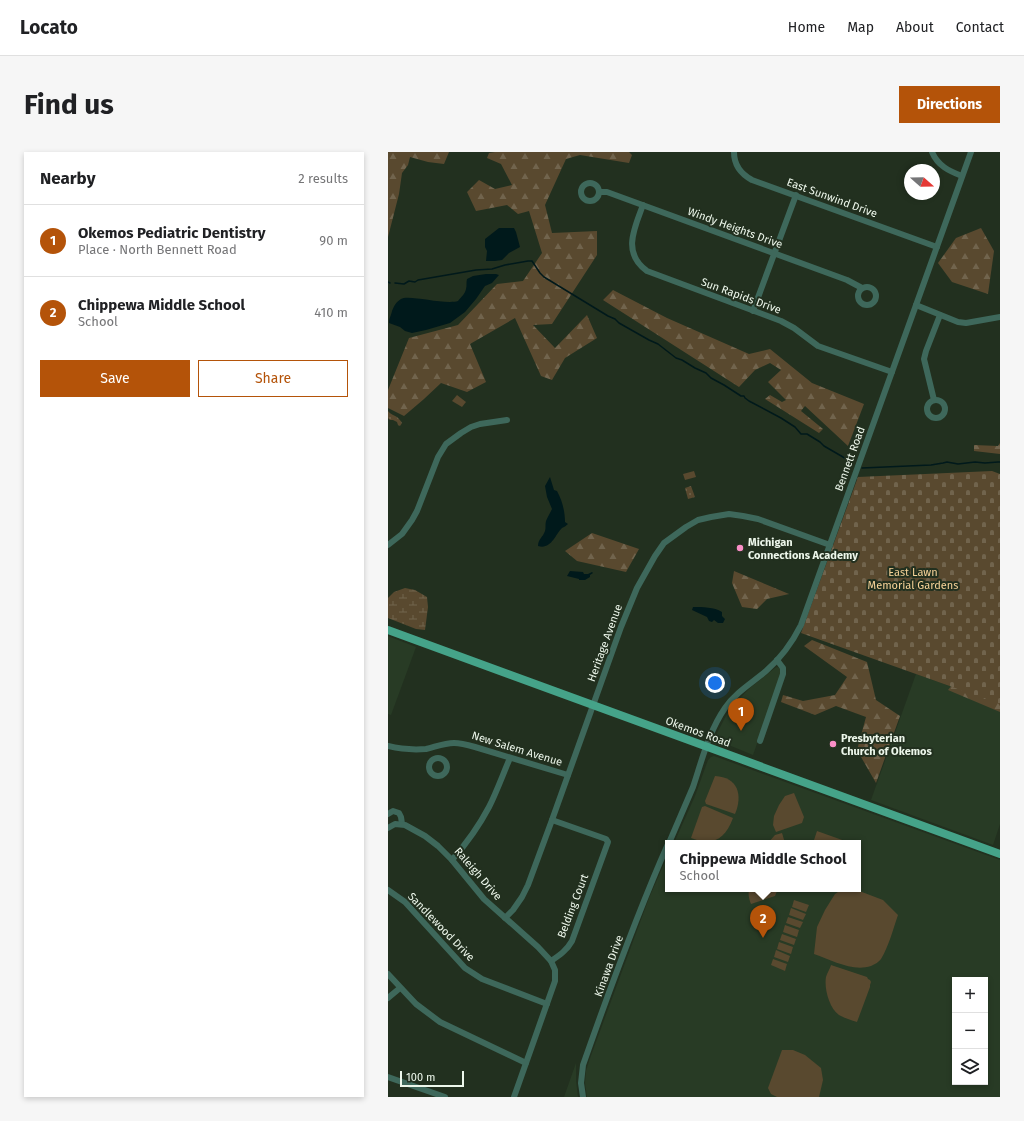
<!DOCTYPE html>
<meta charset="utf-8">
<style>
body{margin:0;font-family:"Fira Sans",sans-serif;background:#f6f6f6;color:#202124}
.controls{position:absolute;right:12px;bottom:12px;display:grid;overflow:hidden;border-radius:0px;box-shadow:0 2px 6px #0003}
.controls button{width:36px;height:36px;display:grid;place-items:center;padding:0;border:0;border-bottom:1px solid #e0e0e0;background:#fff;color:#202124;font:20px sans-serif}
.compass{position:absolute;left:516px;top:12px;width:36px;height:36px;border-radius:50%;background:#fff;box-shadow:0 2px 6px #0003;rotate:110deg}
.scale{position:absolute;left:12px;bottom:10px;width:64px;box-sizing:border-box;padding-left:4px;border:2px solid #edf7eb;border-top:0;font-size:11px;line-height:14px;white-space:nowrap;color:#edf7eb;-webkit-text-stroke:3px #22301f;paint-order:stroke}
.you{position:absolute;left:327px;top:531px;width:14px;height:14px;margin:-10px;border:3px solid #fff;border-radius:50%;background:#1a73e8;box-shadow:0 0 0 6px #1a73e833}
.badge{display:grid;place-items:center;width:26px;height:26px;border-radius:50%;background:#b45309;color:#fff;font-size:13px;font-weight:700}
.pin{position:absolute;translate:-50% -33px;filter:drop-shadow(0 1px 2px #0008)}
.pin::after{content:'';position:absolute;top:21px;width:14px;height:12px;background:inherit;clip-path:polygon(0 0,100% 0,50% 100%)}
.popup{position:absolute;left:277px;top:688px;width:196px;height:52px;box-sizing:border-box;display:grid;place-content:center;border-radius:0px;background:#fff;filter:drop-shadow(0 1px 3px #0005);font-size:13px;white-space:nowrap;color:#757577}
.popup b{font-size:15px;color:#202124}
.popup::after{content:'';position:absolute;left:50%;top:100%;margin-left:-8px;border:8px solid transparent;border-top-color:#fff}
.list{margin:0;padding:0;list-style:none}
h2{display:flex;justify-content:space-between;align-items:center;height:52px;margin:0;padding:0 16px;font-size:17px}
h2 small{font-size:13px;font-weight:400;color:#757577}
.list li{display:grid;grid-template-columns:26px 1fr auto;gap:12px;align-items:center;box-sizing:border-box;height:72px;padding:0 16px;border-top:1px solid #e0e0e0}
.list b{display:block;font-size:15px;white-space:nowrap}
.list p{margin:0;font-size:13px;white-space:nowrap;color:#757577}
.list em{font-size:13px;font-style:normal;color:#757577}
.actions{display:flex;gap:8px;padding:12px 16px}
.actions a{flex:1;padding:9px 0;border:1px solid #b45309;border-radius:0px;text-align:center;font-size:14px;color:#b45309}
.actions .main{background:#b45309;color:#fff}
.icon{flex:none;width:22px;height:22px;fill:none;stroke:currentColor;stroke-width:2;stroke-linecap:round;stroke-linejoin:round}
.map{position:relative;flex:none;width:612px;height:945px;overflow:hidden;border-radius:0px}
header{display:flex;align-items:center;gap:24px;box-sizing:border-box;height:56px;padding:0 20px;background:#fff;border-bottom:1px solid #e0e0e0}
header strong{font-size:19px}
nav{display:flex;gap:22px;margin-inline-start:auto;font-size:14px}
.intro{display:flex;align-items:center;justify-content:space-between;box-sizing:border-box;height:96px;padding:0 24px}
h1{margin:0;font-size:28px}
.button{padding:10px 18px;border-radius:0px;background:#b45309;color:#fff;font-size:14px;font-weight:700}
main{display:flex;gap:24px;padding:0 24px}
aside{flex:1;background:#fff;border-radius:0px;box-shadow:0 2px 6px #0003}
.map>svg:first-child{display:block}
.built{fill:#283b25;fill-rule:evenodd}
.forest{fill:url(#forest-firs)}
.wetland{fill:url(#wetland-marsh)}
.cemetery{fill:url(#cemetery-stones)}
.park{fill:url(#park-dots)}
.garden{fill:#59492f}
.water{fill:#00191b}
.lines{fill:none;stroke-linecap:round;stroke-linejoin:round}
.stream{stroke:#00191b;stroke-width:1.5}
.minor{stroke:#3e685b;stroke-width:6}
.major{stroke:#45a389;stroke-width:8}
.poi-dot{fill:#fa8fc7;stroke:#22301f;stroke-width:1.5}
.labels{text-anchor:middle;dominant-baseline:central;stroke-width:4;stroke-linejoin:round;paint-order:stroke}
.street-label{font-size:11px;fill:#edf7eb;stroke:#22301f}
.poi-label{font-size:11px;font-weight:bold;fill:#edf7eb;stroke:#22301f;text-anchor:start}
.park-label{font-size:11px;fill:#f7d398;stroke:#22301f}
</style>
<header>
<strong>Locato</strong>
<nav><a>Home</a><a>Map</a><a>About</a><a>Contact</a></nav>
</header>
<div class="intro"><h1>Find us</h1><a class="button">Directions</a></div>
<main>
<aside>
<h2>Nearby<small>2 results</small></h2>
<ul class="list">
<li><span class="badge">1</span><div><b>Okemos Pediatric Dentistry</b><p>Place · North Bennett Road</p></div><em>90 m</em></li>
<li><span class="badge">2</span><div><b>Chippewa Middle School</b><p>School</p></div><em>410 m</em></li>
</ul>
<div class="actions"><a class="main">Save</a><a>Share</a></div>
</aside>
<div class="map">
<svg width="612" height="945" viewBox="0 0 612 945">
<defs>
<pattern id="forest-firs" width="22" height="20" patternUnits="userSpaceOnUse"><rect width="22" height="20" fill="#59492f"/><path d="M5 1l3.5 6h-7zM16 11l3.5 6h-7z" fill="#71644d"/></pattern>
<pattern id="wetland-marsh" width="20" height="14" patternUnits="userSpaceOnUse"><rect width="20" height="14" fill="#59492f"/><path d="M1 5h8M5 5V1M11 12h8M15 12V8" fill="none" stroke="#71644d"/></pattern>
<pattern id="cemetery-stones" width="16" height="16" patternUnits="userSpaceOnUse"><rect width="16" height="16" fill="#59492f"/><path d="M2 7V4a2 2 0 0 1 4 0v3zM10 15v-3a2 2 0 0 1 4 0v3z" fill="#71644d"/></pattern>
<pattern id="park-dots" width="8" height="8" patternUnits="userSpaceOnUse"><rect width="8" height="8" fill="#59492f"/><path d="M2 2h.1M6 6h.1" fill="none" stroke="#71644d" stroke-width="1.8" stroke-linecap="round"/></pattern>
</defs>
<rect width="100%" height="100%" fill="#22301f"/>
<g class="built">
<polygon points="0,484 28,495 3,563 0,562"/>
<polygon points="389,515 392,516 393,519 391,529 365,603 331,589 329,586 329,581 339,562 348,550 363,535 387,516"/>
<polygon points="528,522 612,552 612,672 605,693 483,648"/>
<path d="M326 604 612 708V945H199L197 931 198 919 201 909 261 746 280 703V737H470V691H286L307 644 320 608 323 605ZM567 828H597V930H567Z"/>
<polygon points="188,911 188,929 190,945 176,945"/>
</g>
<g class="forest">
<polygon points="0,0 61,0 56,12 40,10 22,5 20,13 14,21 11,42 0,85"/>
<polygon points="107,0 241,0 244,3 241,11 192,3 178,7 157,53 164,81 209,79 209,103 164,172 145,173 167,196 199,163 209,186 177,206 164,228 153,224 127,166 82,192 98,230 79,240 53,231 36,247 16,264 0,256 0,238 21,186 70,173 109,132 135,129 154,101 141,59 130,62 119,53 88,59 79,40 91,28 107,37 124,33 113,12 99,6 101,1"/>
<polygon points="593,76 606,99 600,142 564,130 550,111 568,86"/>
<polygon points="225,138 279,166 361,202 382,197 424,231 476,252 460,294 417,254 413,259 435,277 431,281 377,247 382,243 394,250 398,248 380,230 393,218 382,211 367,218 351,235 215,148"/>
<polygon points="612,291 612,302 586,299 586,293 610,294"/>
<polygon points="204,381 251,397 238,420 189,409 177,399"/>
<polygon points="346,419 401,442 379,447 369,457 354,455 344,431"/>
<polygon points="424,488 479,510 488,548 512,564 488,631 469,598 478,565 448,554 427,563 393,550 395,543 415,549 447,543 459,525 416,494"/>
<polygon points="569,527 612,544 612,560 560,538"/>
</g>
<polygon class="wetland" points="17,436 27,438 39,445 40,455 37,478 28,477 0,466 0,446 6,440"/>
<polygon class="cemetery" points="604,319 612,322 612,552 413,481 470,325"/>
<g class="park">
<path d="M0 259C2 262 6 263 9 265 11 267 13 269 14 271L12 274 10 273 9 270 5 268H2L0 266Z"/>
<polygon points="303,334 307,345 300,347 297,336"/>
</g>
<g class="garden">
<polygon points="69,243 78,250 74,255 64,249"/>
<polygon points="306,319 308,325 297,328 295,322"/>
<path d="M327 624C350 625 355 643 347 662L318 652 317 649Z"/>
<polygon points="406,641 416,665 414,671 388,680 385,673 386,664 391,653 397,644"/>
<path d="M317 654 345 666C337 687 325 695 303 686L314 655Z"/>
<polygon points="429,679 457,689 456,691 425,691"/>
<polygon points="394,681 397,691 380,691 387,683"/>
<path d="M361 737H388L389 739 387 744 363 752C361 747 360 743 361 737Z"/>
<path d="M457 737H466L495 748 510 763C505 777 501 794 493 807 491 810 487 812 483 814 464 820 444 808 426 802L429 775 437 758 447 742 450 740Z"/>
<polygon points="406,748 421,753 418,760 404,755"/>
<polygon points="403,756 418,762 415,768 401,763"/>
<polygon points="400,765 415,770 412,776 398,771"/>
<polygon points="397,773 411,778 409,785 395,780"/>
<polygon points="394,782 408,787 406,793 392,788"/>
<polygon points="391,790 405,795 403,802 389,797"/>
<polygon points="388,798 402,804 400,810 386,805"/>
<polygon points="385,807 399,812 397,819 383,813"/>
<path d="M443 813 479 825 480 827 482 828 483 830 482 833V835L469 870C463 868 456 866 451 863 441 856 436 836 438 825 439 821 442 817 443 813Z"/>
<polygon points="394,898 405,898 417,903 433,916 435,928 431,945 389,945 383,942 380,936"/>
</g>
<g class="water">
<polygon points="111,76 126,76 128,80 132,95 121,101 114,108 107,109 98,109 99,99 97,95 97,87"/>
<path d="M98 122H108L111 123 104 131 97 134 88 147 77 160 62 171 38 178 24 181 17 179 12 175 1 171C1 166 3 164 4 159 6 154 8 150 13 147 20 142 56 153 70 149 73 145 77 142 78 137 79 134 78 130 79 127L85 124Z"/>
<path d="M162 325 166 338 169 339C174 348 177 359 177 370L180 372C178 374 176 375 174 376 167 383 163 398 150 394 150 387 155 385 157 379 158 376 157 372 158 369 159 366 162 361 164 357L159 345 157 334Z"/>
<polygon points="182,419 195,420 196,422 200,422 204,420 205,421 202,423 202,425 197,428 191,428 191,427 179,424"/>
<path d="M305 455C315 455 326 455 334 460V464L337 467 335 471H330L326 468 324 470 321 469 319 465 304 458Z"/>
</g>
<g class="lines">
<g class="stream">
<polyline points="0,130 2,131"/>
<polyline points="7,131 16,132 21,129 27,130 30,128 88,118 104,117 117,113 140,109 144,109 152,121 156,125 220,164 227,167 231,171 261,188 270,192 288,206 294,208 307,216 318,221 323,226 336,233 353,244 356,244 357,246 361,249 393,266 407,275 413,282 419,282 432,290 436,294 455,305 461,310"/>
<polyline points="474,316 543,313 555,311 559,310 570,312 587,310 597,311 610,310 612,310"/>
</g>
<g class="minor">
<path d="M346 0C346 13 353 22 364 28L549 95"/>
<path d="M544 0C550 14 561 19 574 24"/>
<circle cx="202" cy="40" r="9"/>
<polyline points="211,40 219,40 459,128 474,136"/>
<path d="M255 53C246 77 234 101 259 119L393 169 406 176 430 194 504 220"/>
<circle cx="479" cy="144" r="9"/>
<polyline points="528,153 570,170 578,171 612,165"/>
<polyline points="365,159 408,43"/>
<circle cx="548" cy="257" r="9"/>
<polyline points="546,248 536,207 538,199 552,163"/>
<polyline points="0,393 14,382 24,368 29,359 50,305 58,292 73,281 83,275 92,272 119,268"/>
<polyline points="372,589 395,522 395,516 389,508"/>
<path d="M0 594C12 597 25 598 38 597 47 595 56 591 66 591 73 591 80 593 87 595L180 623"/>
<circle cx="50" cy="615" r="9"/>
<polyline points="0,662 5,659 11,661 13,665 14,672"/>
<polyline points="0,676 7,672 17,673 37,684 50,694 64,708 96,747 150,795 163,809 167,818 167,829 126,945"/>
<path d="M281 691C289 672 297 654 305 635 314 608 321 579 337 556 348 540 364 531 378 519 393 506 404 491 413 473L583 0"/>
<path d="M64 708C78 692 91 674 101 655 109 639 115 622 122 606"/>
<polyline points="0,738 17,750 77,816 94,827 159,852"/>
<polyline points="117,766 125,758 134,745 140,733 164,668 233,475 249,436 267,404 276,391 298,375 310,368 323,365 341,362 355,364 370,367 442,393"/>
<path d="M163 809C172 803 179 798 184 789L220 690 218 687 164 668"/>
<polyline points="0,822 28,852 52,870 138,911"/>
<polyline points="0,846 12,836"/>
<polyline points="0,925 57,945"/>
<path d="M195 945 193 931 195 913C221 839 248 764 280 692"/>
</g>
<polyline class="major" points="0,478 612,702"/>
</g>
<g class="poi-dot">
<circle cx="352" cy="396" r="4"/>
<circle cx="445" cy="592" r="4"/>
</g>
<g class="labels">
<g class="street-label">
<text transform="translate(444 46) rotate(20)">East Sunwind Drive</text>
<text transform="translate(347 76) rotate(20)">Windy Heights Drive</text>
<text transform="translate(353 144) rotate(20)">Sun Rapids Drive</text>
<text transform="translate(462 307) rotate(-70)">Bennett Road</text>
<text transform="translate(217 491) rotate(-70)">Heritage Avenue</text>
<text transform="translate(310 580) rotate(20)">Okemos Road</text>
<text transform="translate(129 597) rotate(17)">New Salem Avenue</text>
<text transform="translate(90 722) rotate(49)">Raleigh Drive</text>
<text transform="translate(185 754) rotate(-69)">Belding Court</text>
<text transform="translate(53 775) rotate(46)">Sandlewood Drive</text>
<text transform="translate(221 814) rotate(-70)">Kinawa Drive</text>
</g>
<g class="poi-label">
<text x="360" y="390">Michigan<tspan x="360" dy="13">Connections Academy</tspan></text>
<text x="453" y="586">Presbyterian<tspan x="453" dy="13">Church of Okemos</tspan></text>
</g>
<g class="park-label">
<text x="525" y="420">East Lawn<tspan x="525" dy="13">Memorial Gardens</tspan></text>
</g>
</g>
</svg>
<div class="controls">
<button>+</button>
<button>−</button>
<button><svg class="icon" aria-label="layers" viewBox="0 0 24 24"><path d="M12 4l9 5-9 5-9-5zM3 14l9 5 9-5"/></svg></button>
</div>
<svg class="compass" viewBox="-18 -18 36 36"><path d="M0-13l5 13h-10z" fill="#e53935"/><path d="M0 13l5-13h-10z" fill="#757577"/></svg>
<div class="scale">100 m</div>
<div class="you"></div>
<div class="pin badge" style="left:353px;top:579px">1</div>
<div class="pin badge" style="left:375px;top:786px">2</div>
<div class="popup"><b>Chippewa Middle School</b>School</div>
</div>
</main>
